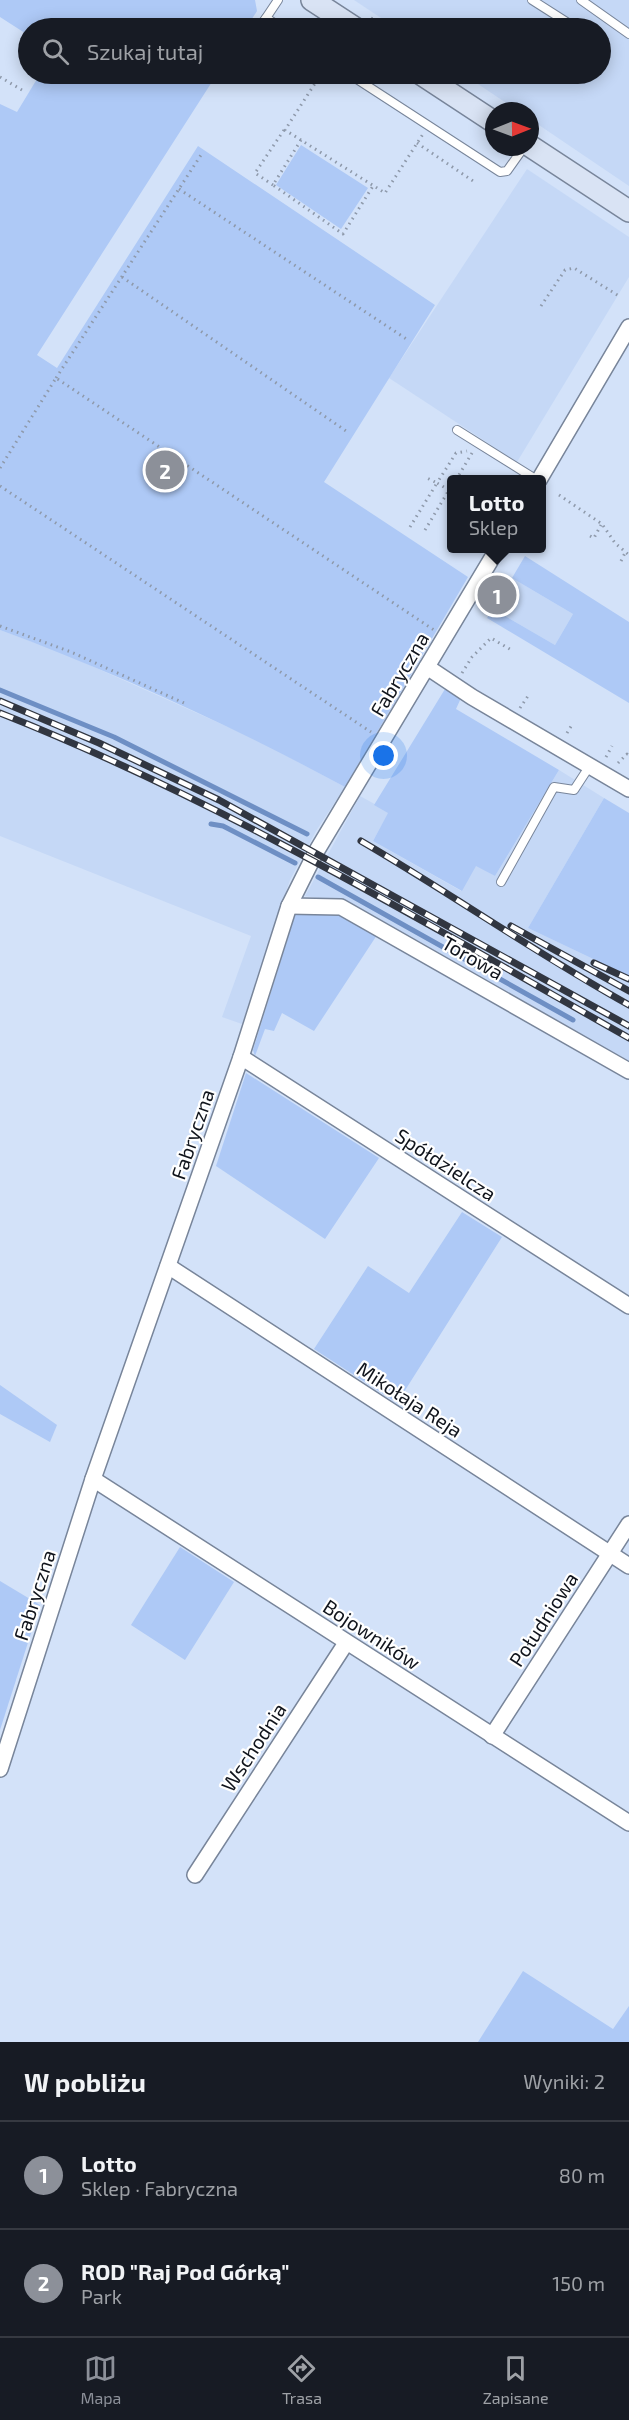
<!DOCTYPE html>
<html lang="pl">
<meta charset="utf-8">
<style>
body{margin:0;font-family:"Exo 2",sans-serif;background:#242831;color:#f1f3f6}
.compass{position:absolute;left:485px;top:102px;width:54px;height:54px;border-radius:50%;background:#171b24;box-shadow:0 3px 15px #0003;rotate:89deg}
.you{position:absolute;left:384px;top:756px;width:21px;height:21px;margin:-15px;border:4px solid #fff;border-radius:50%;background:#1a73e8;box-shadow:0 0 0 9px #1a73e833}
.badge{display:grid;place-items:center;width:39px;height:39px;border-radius:50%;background:#8c9099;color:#fff;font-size:20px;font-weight:700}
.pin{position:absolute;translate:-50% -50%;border:3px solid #fff;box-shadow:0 2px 6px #0006}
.popup{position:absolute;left:447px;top:475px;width:99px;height:78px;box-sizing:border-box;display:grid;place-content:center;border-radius:6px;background:#171b24;filter:drop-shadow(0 2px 4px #0005);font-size:20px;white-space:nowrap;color:#9ea1a6}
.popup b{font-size:22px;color:#f1f3f6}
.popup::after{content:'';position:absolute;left:50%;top:100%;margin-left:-12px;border:12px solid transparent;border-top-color:#171b24}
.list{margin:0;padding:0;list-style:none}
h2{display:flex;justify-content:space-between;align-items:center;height:78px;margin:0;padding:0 24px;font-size:26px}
h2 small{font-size:20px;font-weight:400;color:#9ea1a6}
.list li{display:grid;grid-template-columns:39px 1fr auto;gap:18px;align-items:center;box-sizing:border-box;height:108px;padding:0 24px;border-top:2px solid #363941}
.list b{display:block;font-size:22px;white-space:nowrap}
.list p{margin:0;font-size:20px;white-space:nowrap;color:#9ea1a6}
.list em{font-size:20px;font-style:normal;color:#9ea1a6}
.icon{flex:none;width:33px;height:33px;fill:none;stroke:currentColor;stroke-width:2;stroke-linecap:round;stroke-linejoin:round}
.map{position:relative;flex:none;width:629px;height:2042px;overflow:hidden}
.search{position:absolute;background:#171b24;box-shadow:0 3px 15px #0003;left:18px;right:18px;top:18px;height:66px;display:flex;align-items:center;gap:15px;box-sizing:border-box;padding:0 21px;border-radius:33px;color:#9ea1a6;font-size:22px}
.sheet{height:294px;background:#171b24}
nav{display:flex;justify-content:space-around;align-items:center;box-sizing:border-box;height:84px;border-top:2px solid #363941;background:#171b24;font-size:16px;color:#9ea1a6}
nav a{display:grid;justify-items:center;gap:3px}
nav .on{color:#8c9099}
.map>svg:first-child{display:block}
.built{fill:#c5d8f6}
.green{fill:#aec9f6}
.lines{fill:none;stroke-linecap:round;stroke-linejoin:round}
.stream{stroke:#6e8fc4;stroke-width:5}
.lane-casing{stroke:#78859a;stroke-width:10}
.street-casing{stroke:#78859a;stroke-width:18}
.secondary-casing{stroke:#78859a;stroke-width:24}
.path{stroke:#8e99aa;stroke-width:3;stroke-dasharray:1.5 4.5;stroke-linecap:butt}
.lane{stroke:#fff;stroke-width:8}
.street{stroke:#fff;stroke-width:15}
.secondary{stroke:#d9e3f4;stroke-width:21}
.rail-casing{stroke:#313641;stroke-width:7}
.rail{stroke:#fff;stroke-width:4.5;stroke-dasharray:14;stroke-linecap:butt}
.labels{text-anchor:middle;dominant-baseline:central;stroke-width:4.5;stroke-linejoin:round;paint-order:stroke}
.street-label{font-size:20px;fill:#10141c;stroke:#fff}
</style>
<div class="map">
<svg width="629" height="2042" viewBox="0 0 629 2042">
<rect width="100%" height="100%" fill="#d3e2f9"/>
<g class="built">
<polygon points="354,0 629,0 629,186 530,119 530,111 518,111 463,74 600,74 600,28 396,28"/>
<polygon points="527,169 629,237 629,277 517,462 389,378"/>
<polygon points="512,578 573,614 555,645 493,609"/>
<polygon points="0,630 65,654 255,739 345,787 316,831 290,880 242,1024 222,1017 251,936 0,836"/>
<polygon points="559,770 604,798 528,928 629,976 629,1061 361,909 345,902 305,896 360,796 389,812 373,841 461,891 476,865 495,876"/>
</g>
<g class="green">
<polygon points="0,0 255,0 257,11 246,28 28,28 28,35 0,17"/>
<path d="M40 74H217L37 355 57 368 198 146 435 305 324 482 468 577 345 787C234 727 119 674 0 630V104L17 112Z"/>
<polygon points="301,145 368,188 341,229 276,185"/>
<polygon points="525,556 629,622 629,703 487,618 493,609 555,645 573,614 512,578"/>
<polygon points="445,689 461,698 456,709 559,770 495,876 476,866 462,891 373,841 388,813 374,805"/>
<polygon points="604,798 629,813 629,976 528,928"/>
<polygon points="319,912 344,915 377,935 314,1031 282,1013 274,1031 265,1029 255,1056 253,1050 295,915"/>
<polygon points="246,1073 379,1158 325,1239 216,1166"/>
<polygon points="462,1212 502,1237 397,1403 314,1349 368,1266 409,1293"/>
<polygon points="0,1385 57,1425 50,1442 0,1414"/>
<polygon points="180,1547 234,1582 185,1660 131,1625"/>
<polygon points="0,1581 40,1605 0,1730"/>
<polygon points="523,1971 613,2029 629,2006 629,2042 478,2042"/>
</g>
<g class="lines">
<g class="stream">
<polyline points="0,690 114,737 307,834"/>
<polyline points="211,824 223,826 295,863"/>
<polyline points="318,877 573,1020"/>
</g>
<defs>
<g id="lane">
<polyline points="278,0 266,18 282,28"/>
<polyline points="532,0 576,28"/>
<polyline points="581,0 629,34"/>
<polyline points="258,28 266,18"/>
<polyline points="349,74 500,172 507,171 524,147"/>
<polyline points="457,430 537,480"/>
<polyline points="501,882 554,787 574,790 589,767"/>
</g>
<g id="street">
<polyline points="539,480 629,327"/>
<polyline points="427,667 472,697 629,789"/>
<polyline points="289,906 341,907 629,1071"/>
<polyline points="241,1057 629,1306"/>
<polyline points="168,1266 629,1566"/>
<polyline points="93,1479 629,1823"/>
<polyline points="492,1736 629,1524"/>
<polyline points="0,1769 93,1479 241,1057 289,906 316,852 498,548"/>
<polyline points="195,1875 346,1643"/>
</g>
<g id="secondary">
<polyline points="312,0 355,28"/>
<polyline points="421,74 494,122"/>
<polyline points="530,146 629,211"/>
</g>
</defs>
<use href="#lane" class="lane-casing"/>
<use href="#street" class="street-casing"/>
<use href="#secondary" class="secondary-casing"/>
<g class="path">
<polyline points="371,18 388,28"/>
<polyline points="321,74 285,130 385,193 423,134"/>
<polyline points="458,74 471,83"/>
<polyline points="0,77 22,90"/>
<polyline points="301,140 273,185 343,234 373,186"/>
<polyline points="417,143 476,183"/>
<polyline points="273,185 255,173 284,130"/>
<polyline points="179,189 408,340"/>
<polyline points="122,277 349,433"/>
<polyline points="541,306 565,270 574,268 619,296"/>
<polyline points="56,378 201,155"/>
<polyline points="0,468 56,378 434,630"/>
<polyline points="456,480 472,453"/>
<polyline points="0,486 371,732"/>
<polyline points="449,490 437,483 456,453 467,451"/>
<polyline points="559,495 602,524 615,543 629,555"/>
<polyline points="410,527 437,483 427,478"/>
<polyline points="425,530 452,485"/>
<polyline points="590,536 594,538 601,525"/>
<polyline points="621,561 625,553"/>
<polyline points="0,626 71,652 184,703"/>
<polyline points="462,673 472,657 491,638 513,651"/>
<polyline points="520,708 528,696"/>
<polyline points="567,733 573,723"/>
<polyline points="606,757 612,746"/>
<polyline points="618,763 627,754 629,757"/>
</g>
<use href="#lane" class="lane"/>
<use href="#street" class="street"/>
<use href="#secondary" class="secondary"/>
<defs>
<g id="rail">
<polyline points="0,701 99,743 219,800 629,1026"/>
<path d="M0 713C220 800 424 922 629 1038"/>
<path d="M361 841C452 894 537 954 629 1005"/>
<polyline points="511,926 629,991"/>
<polyline points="594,963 629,979"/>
</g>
</defs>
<use href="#rail" class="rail-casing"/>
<use href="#rail" class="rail"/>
</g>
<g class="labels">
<g class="street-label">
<text transform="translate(399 674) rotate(-59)">Fabryczna</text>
<text transform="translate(473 957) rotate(30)">Torowa</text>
<text transform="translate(192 1134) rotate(-71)">Fabryczna</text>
<text transform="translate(446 1164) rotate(33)">Spółdzielcza</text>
<text transform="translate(410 1399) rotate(33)">Mikołaja Reja</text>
<text transform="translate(34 1595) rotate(-72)">Fabryczna</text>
<text transform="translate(543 1619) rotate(-57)">Południowa</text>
<text transform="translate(372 1634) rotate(33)">Bojowników</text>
<text transform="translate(253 1747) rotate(-57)">Wschodnia</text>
</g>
</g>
</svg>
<svg class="compass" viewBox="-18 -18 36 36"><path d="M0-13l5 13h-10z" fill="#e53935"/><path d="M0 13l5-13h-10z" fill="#9ea1a6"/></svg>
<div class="you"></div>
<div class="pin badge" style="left:497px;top:595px">1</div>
<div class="popup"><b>Lotto</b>Sklep</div>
<div class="pin badge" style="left:165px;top:470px">2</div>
<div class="search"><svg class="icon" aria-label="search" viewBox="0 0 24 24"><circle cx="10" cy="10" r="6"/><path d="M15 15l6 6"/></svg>Szukaj tutaj</div>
</div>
<section class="sheet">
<h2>W pobliżu<small>Wyniki: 2</small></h2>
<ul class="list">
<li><span class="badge">1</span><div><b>Lotto</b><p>Sklep · Fabryczna</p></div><em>80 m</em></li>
<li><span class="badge">2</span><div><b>ROD &quot;Raj Pod Górką&quot;</b><p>Park</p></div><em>150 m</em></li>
</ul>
</section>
<nav>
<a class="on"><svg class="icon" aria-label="map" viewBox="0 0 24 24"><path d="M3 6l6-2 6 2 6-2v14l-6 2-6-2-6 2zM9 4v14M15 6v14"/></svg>Mapa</a>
<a><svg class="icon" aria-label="directions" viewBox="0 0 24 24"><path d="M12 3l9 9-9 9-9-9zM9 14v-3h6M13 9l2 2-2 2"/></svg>Trasa</a>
<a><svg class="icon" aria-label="saved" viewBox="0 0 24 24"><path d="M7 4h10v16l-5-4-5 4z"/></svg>Zapisane</a>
</nav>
